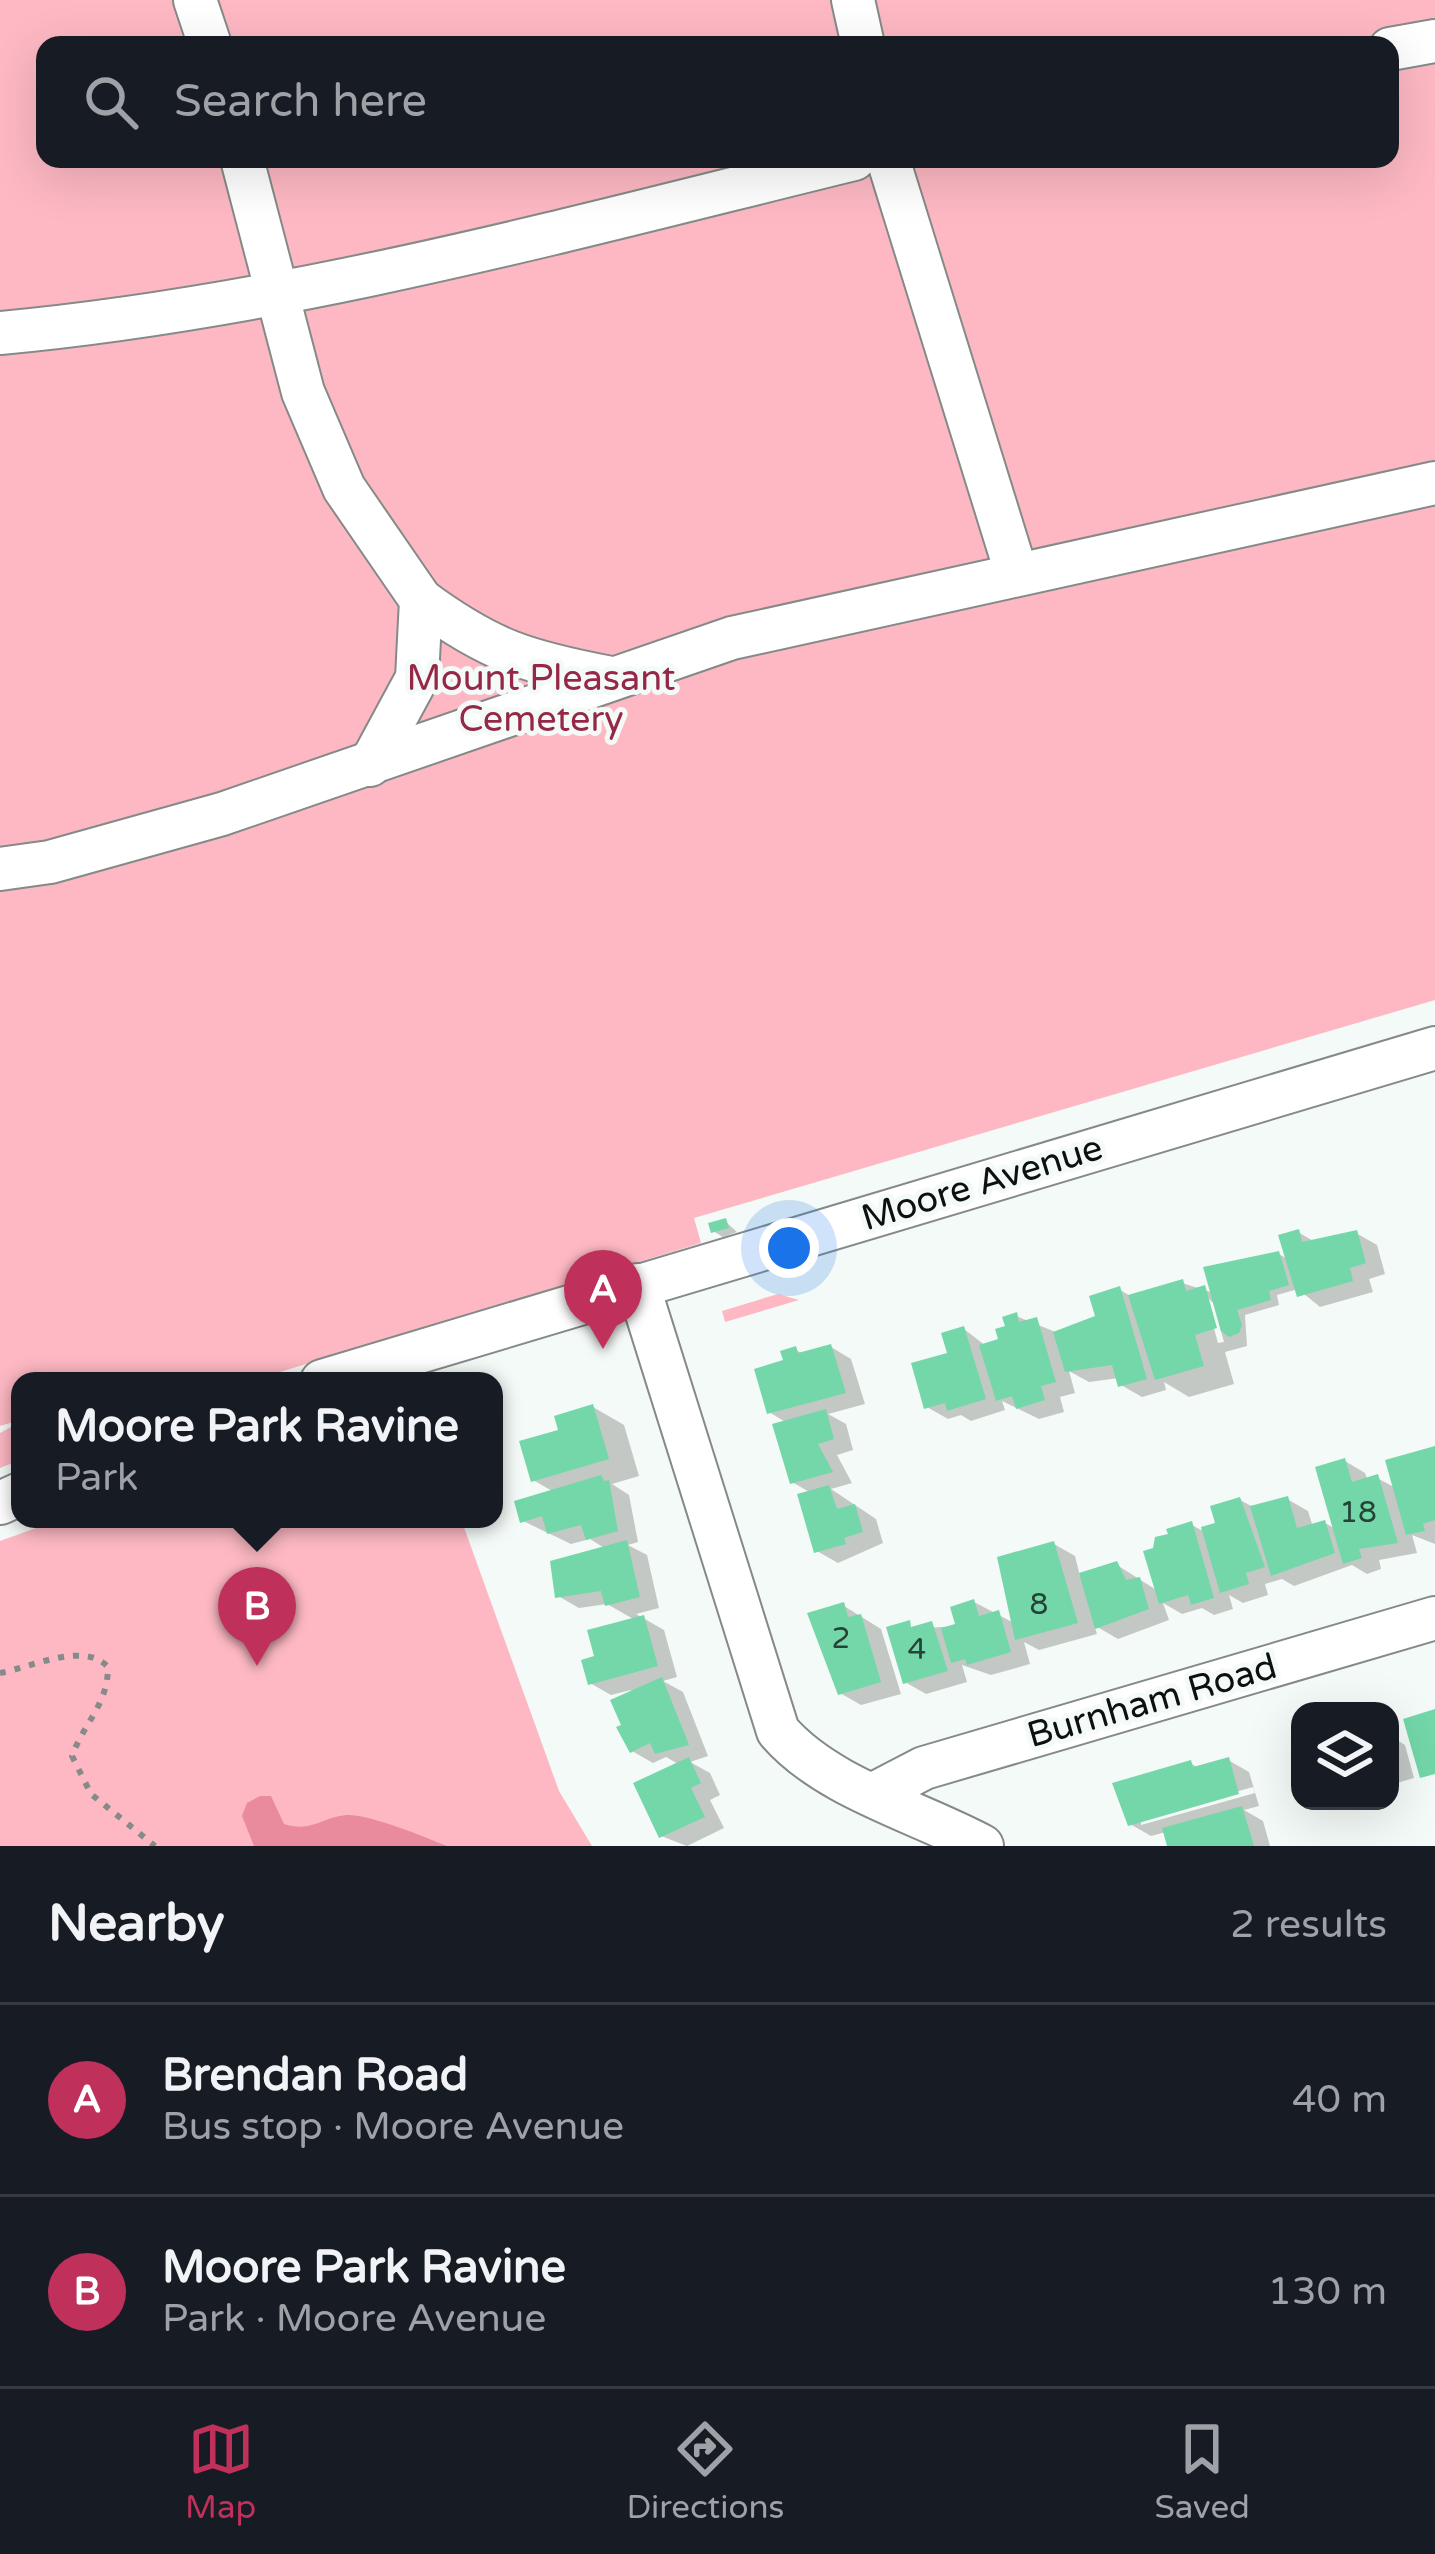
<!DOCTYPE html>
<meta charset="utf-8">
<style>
body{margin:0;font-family:"Varela Round",sans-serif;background:#242831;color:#f1f3f6}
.controls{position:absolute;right:36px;bottom:36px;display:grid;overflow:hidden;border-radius:24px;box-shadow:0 12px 48px #0002}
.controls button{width:108px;height:108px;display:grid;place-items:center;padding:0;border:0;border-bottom:3px solid #363941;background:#171b24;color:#f1f3f6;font:60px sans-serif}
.you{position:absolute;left:789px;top:1248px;width:42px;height:42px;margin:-30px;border:9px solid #fff;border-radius:50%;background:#1a73e8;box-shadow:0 0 0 18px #1a73e833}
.badge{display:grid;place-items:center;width:78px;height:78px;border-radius:50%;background:#bf305b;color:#fff;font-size:39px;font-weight:700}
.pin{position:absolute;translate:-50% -99px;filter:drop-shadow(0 3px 6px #0008)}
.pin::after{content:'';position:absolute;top:63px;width:42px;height:36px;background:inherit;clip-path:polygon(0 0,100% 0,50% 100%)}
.popup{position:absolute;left:11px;top:1372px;width:492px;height:156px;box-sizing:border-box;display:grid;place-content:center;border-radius:24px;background:#171b24;filter:drop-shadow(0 3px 9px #0005);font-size:39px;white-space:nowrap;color:#9ea1a6}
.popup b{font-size:45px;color:#f1f3f6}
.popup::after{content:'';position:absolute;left:50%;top:100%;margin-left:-24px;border:24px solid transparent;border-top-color:#171b24}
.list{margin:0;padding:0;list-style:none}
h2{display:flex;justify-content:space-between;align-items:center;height:156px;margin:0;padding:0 48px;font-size:51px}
h2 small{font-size:39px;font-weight:400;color:#9ea1a6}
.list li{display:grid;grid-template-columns:78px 1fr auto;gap:36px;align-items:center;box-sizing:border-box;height:192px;padding:0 48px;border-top:3px solid #363941}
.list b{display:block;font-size:45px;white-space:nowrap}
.list p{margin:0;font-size:39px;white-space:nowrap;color:#9ea1a6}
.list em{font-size:39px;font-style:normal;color:#9ea1a6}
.icon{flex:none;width:66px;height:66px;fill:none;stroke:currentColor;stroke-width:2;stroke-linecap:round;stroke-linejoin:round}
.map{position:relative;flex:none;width:1435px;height:1846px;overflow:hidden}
.search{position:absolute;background:#171b24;box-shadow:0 12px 48px #0002;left:36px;right:36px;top:36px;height:132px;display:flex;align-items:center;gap:30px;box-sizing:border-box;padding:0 42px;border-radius:24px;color:#9ea1a6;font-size:45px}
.sheet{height:540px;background:#171b24}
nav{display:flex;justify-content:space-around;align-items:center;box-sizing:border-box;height:168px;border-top:3px solid #363941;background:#171b24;font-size:33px;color:#9ea1a6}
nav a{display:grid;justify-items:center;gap:6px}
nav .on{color:#bf305b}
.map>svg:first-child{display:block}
.green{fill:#fdb8c3;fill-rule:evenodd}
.water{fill:#e98b9d}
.shadow{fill:#0003;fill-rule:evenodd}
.building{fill:#73d7a9}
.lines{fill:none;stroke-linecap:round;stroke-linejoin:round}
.minor-casing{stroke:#848a87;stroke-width:46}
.path{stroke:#868b89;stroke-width:6;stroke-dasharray:6 9;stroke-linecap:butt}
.minor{stroke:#fff;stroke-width:42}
.labels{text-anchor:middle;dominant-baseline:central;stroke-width:10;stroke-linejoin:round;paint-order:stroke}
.number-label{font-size:30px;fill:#274236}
.park-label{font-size:36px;fill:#952847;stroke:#f4faf7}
.street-label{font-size:36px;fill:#0e100f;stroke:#f4faf7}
</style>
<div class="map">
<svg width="1435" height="1846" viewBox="0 0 1435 1846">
<rect width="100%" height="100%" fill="#f4faf7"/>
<g class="green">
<path d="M0 0H1435V1000L694 1218 701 1243 251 1381H20V1420L0 1426ZM45 45H1390V159H45Z"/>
<polygon points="778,1294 799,1300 725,1322 722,1311"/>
<polygon points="20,1422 20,1460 0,1468 0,1433"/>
<polygon points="61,1519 461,1519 559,1791 592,1846 0,1846 0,1541"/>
</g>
<path class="water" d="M260 1796H271L284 1824C312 1833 321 1817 347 1815 369 1814 425 1837 447 1846H254L242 1816 247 1803Z"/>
<g class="shadow">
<polygon points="726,1222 737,1232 723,1237 713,1231"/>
<path d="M1298 1232 1315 1242 1356 1233 1377 1245 1385 1274 1369 1279 1373 1292 1320 1307 1298 1289 1277 1295 1279 1305 1245 1315 1247 1346 1225 1352 1234 1384 1189 1397 1164 1382 1166 1390 1142 1397 1121 1385 1119 1378 1089 1382 1069 1371 1075 1393 1060 1397 1064 1412 1039 1419 1002 1401 1005 1410 971 1421 961 1415 948 1419 927 1407 964 1329 986 1346 1002 1341 1016 1316 1058 1333 1099 1318 1120 1290 1132 1297 1182 1283 1214 1293 1279 1254 1289 1260ZM1205 1295 1213 1303 1224 1342 1218 1343Z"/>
<polygon points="831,1347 851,1359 865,1404 828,1414 846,1424 853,1450 837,1455 852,1483 831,1489 876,1519 883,1543 838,1563 817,1551 811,1493 792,1482 787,1423 769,1412 796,1350 805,1355"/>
<polygon points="593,1407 624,1425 639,1476 612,1484 629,1495 638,1542 628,1545 647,1555 659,1608 636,1614 664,1630 677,1677 663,1681 683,1692 708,1756 690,1762 710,1773 720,1795 710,1800 724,1828 687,1846 661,1836 680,1765 666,1757 653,1763 632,1751 631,1690 611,1695 590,1683 597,1659 635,1620 607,1604 579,1608 558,1596 606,1549 590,1539 571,1544 523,1521 554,1492 533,1480 562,1432"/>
<polygon points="1435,1449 1435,1544 1412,1535 1417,1553 1379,1560 1381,1569 1367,1574 1352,1565 1294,1586 1282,1579 1265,1584 1268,1595 1243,1603 1229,1595 1233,1609 1214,1615 1202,1608 1182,1614 1163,1603 1169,1620 1118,1639 1094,1625 1097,1634 1039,1650 1024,1642 1030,1664 991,1675 962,1665 967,1682 926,1694 905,1682 890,1630 959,1626 974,1602 1014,1623 1054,1544 1075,1556 1080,1576 1117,1565 1158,1591 1192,1525 1201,1530 1219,1525 1240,1500 1255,1508 1287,1499 1308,1511 1313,1527 1325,1523 1336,1529 1345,1461 1365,1473 1368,1481 1377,1478 1396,1488"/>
<polygon points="844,1606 881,1629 901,1694 861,1705 840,1693"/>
<polygon points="1390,1736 1405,1745 1414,1778 1390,1785"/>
<path d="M1228 1760 1249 1772 1259 1806 1244 1810 1263 1821 1270 1846H1170L1166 1832 1151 1836 1130 1824 1190 1763 1199 1768ZM1253 1787 1255 1793 1141 1825V1819Z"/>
</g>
<g class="building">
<polygon points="726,1218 729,1228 711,1233 708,1223"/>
<polygon points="1299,1229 1302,1242 1357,1230 1366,1263 1350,1268 1353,1281 1297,1297 1278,1235"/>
<polygon points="1279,1251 1289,1285 1269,1291 1271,1300 1237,1310 1242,1325 1239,1333 1229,1337 1221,1331 1203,1267"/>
<polygon points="1183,1279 1186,1291 1205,1285 1217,1328 1195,1335 1204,1366 1155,1380 1128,1295"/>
<polygon points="1120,1286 1147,1379 1118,1387 1112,1365 1065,1372 1053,1332 1095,1316 1089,1296"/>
<polygon points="1017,1312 1019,1322 1037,1317 1056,1382 1041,1386 1045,1400 1016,1409 1012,1396 996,1401 979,1345 998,1339 995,1329 1005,1326 1002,1317"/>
<polygon points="964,1326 986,1399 947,1411 945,1403 924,1409 911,1363 947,1353 941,1333"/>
<polygon points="831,1344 846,1393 767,1414 754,1369 783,1360 780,1351 796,1346 798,1353"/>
<polygon points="593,1404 609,1459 531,1482 519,1441 558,1430 554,1416"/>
<polygon points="826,1409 834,1439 818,1444 833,1472 790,1484 772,1424"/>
<polygon points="1435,1446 1435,1520 1423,1524 1425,1531 1406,1535 1385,1460"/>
<polygon points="1345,1458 1352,1482 1378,1474 1398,1543 1359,1549 1362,1558 1343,1564 1315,1467"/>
<polygon points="601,1475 604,1481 609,1480 618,1531 586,1540 581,1525 547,1534 542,1516 520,1523 514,1501"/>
<polygon points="829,1485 837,1509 855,1504 863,1532 844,1538 846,1544 814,1553 797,1494"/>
<polygon points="1288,1496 1297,1528 1325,1520 1335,1553 1271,1576 1250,1506"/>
<polygon points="1240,1497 1265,1567 1246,1573 1249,1584 1220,1593 1201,1527 1215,1523 1210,1506"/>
<polygon points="1192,1521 1214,1598 1191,1605 1188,1595 1159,1604 1143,1551 1153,1548 1155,1537 1168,1534 1166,1529"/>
<polygon points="627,1540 640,1597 605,1606 601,1591 555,1598 550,1561"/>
<polygon points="1054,1541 1078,1623 1015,1640 997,1557"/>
<polygon points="1117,1561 1126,1580 1140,1577 1149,1609 1095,1629 1079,1573"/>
<polygon points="974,1599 979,1616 999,1610 1011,1652 967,1665 965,1659 951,1663 941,1628 955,1624 950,1607"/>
<polygon points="844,1602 848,1617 861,1614 881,1682 838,1695 807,1613"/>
<polygon points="644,1615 658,1666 588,1685 581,1660 594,1656 587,1630"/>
<polygon points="910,1620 911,1627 932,1621 948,1671 903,1684 886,1627"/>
<polygon points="662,1677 689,1745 655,1754 650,1743 630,1753 616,1727 621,1725 610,1700"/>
<polygon points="1435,1709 1435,1774 1420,1778 1403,1719"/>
<polygon points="689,1757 701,1783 691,1788 705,1817 659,1838 633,1783"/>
<polygon points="1229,1757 1239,1794 1128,1826 1112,1783 1191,1760 1193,1767"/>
<polygon points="1242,1806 1254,1846 1167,1846 1162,1828"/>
</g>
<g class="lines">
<defs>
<g id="minor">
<polyline points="195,0 210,45"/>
<polyline points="853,0 863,45"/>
<polyline points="1390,49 1435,41"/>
<polyline points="242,159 303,392 344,488 421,600 417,678 370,765"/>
<polyline points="888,159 1016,572"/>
<path d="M0 333C290 306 572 228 854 159"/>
<path d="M421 600C490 651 527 662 611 678"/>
<polyline points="0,869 50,862 222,814 732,638 1435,483"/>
<path d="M638 1285 778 1731C827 1788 917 1811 982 1846"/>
<polyline points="322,1381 1435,1048"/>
<polyline points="0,1503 20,1494"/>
<polyline points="874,1794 924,1768 1435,1618"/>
</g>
</defs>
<use href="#minor" class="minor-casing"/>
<path class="path" d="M0 1673C32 1667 84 1641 108 1667 108 1704 84 1723 72 1756L91 1794 155 1846"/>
<use href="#minor" class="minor"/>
</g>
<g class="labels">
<g class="number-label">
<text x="1358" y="1512">18</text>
<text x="1039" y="1604">8</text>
<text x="841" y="1638">2</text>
<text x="917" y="1649">4</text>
</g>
<g class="park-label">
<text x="541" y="678">Mount Pleasant<tspan x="541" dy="41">Cemetery</tspan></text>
</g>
<g class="street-label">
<text transform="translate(982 1183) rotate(-17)">Moore Avenue</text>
<text transform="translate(1152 1701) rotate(-16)">Burnham Road</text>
</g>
</g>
</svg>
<div class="controls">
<button><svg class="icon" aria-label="layers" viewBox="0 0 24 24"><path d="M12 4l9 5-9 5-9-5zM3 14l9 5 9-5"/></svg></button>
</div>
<div class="you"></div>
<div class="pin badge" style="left:603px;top:1349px">A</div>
<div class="pin badge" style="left:257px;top:1666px">B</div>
<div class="popup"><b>Moore Park Ravine</b>Park</div>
<div class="search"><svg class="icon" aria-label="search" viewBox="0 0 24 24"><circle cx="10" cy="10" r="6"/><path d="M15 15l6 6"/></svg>Search here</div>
</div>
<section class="sheet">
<h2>Nearby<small>2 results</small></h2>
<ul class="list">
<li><span class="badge">A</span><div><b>Brendan Road</b><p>Bus stop · Moore Avenue</p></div><em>40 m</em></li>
<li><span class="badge">B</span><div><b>Moore Park Ravine</b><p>Park · Moore Avenue</p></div><em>130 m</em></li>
</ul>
</section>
<nav>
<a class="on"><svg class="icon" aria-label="map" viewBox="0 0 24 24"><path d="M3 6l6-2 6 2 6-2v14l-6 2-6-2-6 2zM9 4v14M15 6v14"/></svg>Map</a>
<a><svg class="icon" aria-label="directions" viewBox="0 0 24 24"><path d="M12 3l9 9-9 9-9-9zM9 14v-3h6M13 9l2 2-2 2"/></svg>Directions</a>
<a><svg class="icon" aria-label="saved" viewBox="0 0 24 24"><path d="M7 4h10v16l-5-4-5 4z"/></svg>Saved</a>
</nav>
